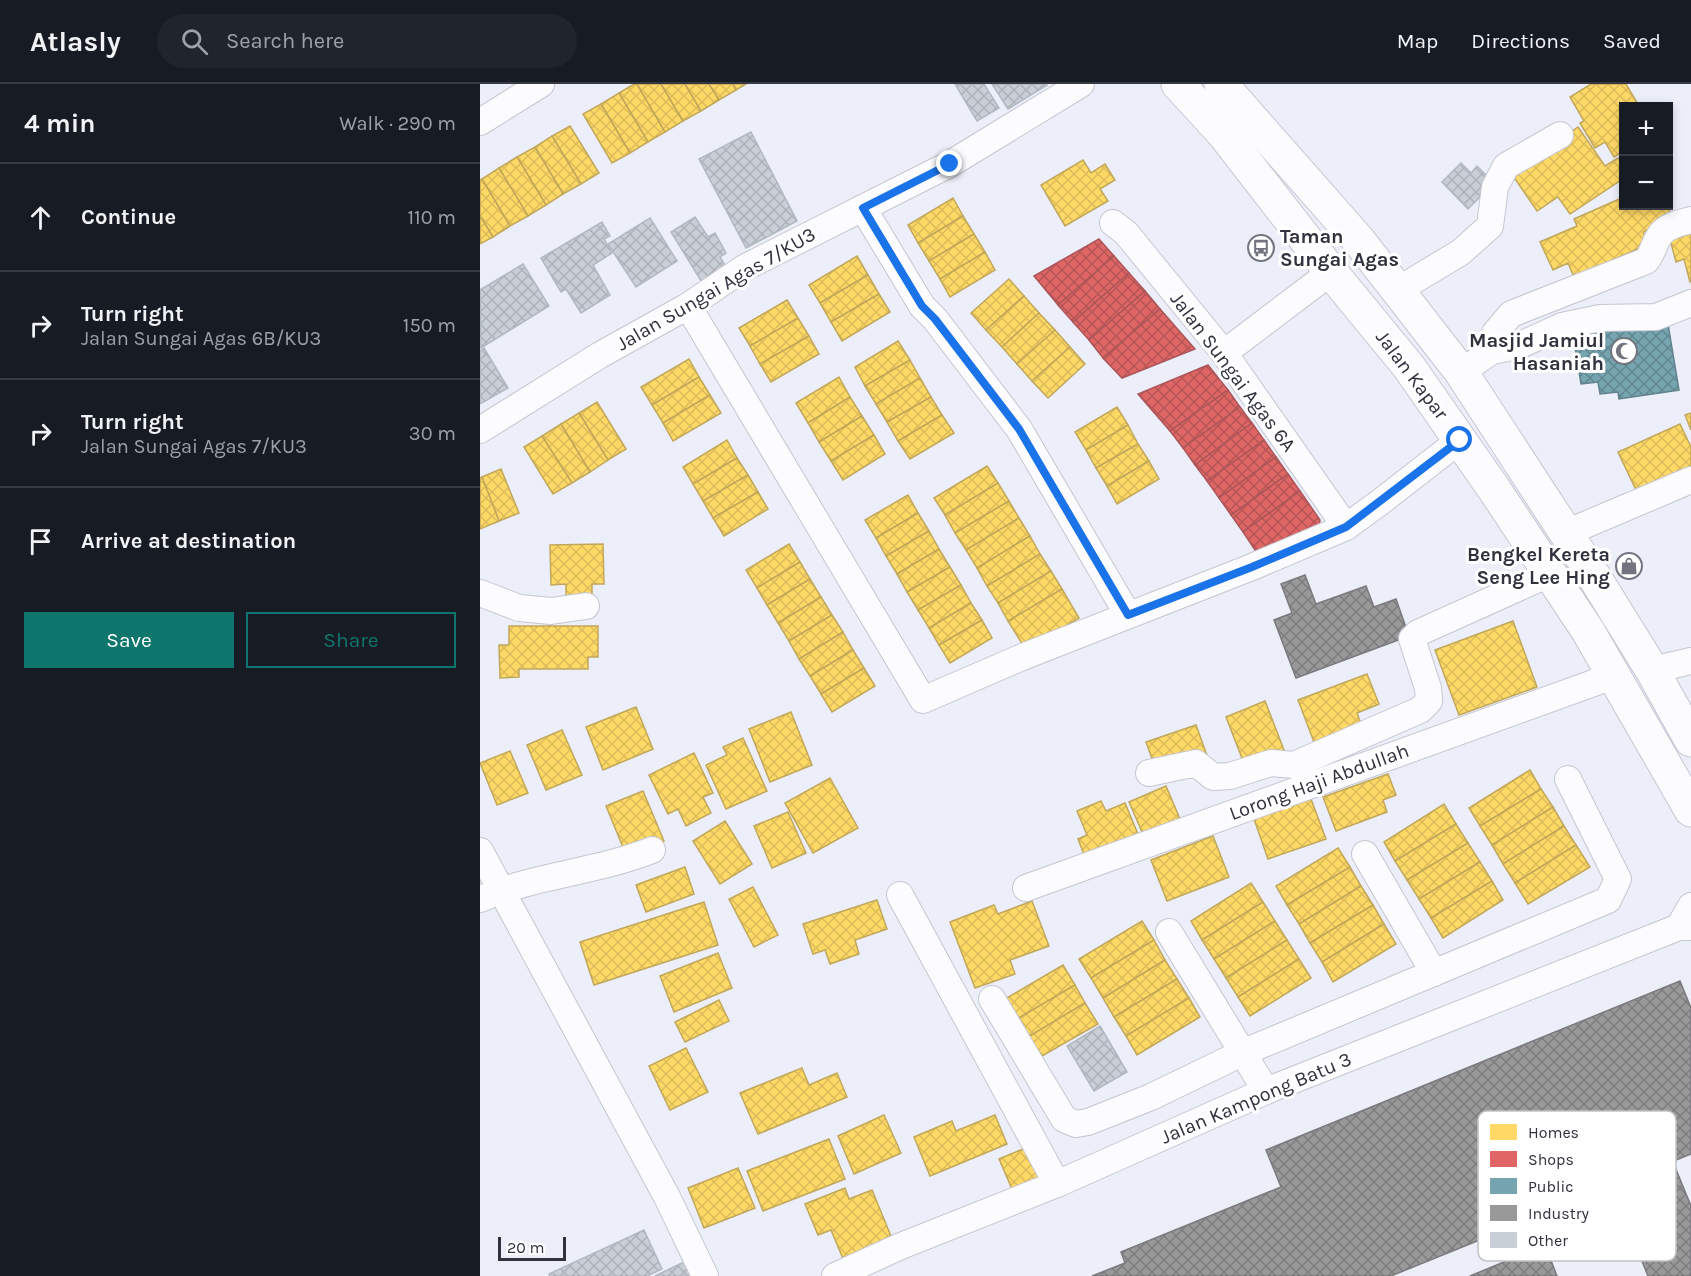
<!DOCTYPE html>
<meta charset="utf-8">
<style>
body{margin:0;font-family:Karla,sans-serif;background:#20242c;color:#f1f3f6}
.controls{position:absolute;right:18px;top:18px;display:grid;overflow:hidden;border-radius:0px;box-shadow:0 3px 9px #0003}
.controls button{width:54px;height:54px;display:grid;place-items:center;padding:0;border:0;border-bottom:2px solid #363941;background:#171b24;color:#f1f3f6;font:30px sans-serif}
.scale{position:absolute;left:18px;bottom:15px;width:68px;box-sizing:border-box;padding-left:6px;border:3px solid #30323e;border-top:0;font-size:16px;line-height:21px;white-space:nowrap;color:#30323e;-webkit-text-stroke:4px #fff;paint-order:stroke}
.stop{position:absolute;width:18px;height:18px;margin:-14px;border:4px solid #1a73e8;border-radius:50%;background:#fff}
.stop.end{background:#1a73e8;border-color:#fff;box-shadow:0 2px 6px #0008}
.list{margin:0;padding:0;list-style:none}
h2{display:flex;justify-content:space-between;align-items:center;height:78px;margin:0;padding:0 24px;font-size:26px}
h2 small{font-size:20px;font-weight:400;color:#9ea1a6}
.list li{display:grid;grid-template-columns:39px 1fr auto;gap:18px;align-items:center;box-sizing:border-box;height:108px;padding:0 24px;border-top:2px solid #363941}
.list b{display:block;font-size:22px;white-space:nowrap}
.list p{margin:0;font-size:20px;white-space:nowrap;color:#9ea1a6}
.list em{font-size:20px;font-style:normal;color:#9ea1a6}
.actions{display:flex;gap:12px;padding:18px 24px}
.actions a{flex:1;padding:14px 0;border:2px solid #0f766e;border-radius:0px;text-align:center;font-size:21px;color:#0f766e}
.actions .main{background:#0f766e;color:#fff}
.icon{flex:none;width:33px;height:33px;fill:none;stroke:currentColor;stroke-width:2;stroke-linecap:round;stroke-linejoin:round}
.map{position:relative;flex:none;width:1211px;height:1192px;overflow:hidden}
header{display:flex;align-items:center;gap:36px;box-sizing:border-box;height:84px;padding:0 30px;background:#171b24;border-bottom:2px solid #363941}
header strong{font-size:28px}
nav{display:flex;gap:33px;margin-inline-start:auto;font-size:21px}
.search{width:420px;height:54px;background:#20242c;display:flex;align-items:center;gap:15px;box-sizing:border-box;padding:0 21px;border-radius:33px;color:#9ea1a6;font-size:22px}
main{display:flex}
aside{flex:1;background:#171b24}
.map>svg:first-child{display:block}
.homes{fill:url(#homes-cross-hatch);stroke:#c1a75a;stroke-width:1.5}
.shops{fill:url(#shops-cross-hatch);stroke:#ab565a;stroke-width:1.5}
.public{fill:url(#public-cross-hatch);stroke:#61828d;stroke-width:1.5}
.industry{fill:url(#industry-cross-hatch);stroke:#7a7a7e;stroke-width:1.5}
.building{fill:url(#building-cross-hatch);stroke:#b2b8c1;stroke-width:1.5}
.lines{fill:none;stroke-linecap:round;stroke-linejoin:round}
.street-casing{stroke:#c4c6d1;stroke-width:28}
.highway-casing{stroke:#c4c6d1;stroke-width:35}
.street{stroke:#fcfcfe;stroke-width:26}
.highway{stroke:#fcfcfe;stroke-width:33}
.route{stroke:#1a73e8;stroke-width:8}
.labels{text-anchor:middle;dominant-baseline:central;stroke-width:6;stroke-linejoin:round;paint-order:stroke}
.poi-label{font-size:20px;font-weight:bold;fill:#30323e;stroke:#fff;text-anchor:end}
.street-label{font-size:20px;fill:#30323e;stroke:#fff}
.key{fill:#fff;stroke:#c1c2c5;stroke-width:1.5}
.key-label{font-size:16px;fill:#30323e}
</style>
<header>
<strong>Atlasly</strong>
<div class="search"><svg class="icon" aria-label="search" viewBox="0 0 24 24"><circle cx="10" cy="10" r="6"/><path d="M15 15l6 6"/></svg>Search here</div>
<nav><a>Map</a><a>Directions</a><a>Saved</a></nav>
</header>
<main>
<aside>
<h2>4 min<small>Walk · 290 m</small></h2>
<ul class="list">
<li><svg class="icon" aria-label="ahead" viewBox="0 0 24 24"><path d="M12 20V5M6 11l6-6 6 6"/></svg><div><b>Continue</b></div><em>110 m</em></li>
<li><svg class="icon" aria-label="right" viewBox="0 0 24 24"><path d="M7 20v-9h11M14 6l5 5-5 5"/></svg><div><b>Turn right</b><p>Jalan Sungai Agas 6B/KU3</p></div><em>150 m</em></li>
<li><svg class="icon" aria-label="right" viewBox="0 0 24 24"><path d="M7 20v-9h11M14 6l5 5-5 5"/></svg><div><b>Turn right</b><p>Jalan Sungai Agas 7/KU3</p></div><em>30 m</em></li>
<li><svg class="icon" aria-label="arrive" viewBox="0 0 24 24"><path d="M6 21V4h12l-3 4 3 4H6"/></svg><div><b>Arrive at destination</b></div></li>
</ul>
<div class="actions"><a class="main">Save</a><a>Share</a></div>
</aside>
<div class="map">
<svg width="1211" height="1192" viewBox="0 0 1211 1192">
<defs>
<pattern id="homes-cross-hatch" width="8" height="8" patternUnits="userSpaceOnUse" patternTransform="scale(1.5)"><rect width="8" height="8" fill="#ffd966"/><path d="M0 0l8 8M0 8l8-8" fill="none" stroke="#dbbb5a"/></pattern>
<pattern id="shops-cross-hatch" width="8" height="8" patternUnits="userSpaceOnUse" patternTransform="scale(1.5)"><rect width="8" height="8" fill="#e06666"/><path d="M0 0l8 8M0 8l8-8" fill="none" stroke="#b65555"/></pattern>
<pattern id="public-cross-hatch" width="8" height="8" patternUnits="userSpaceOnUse" patternTransform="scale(1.5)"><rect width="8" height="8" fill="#76a5af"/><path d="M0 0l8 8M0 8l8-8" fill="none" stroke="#618790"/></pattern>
<pattern id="industry-cross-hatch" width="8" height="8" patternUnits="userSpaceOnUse" patternTransform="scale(1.5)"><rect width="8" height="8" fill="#999"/><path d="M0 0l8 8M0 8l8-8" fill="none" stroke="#7d7d7e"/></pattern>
<pattern id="building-cross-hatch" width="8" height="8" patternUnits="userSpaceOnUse" patternTransform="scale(1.5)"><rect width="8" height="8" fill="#c9cfd7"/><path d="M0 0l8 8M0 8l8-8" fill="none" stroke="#adb2ba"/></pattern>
</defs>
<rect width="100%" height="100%" fill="#eceef9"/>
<g class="homes">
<polygon points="154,0 157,0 185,48 168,58 139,9"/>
<polygon points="157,0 181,0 203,37 185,48"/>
<polygon points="181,0 205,0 221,27 203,37"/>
<polygon points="205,0 229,0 239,16 221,27"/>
<polygon points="229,0 253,0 256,6 239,16"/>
<polygon points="253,0 266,0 256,6"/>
<polygon points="1111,0 1146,0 1159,22 1144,22 1144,67 1134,73 1125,58 1115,64 1100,39 1104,37 1090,13"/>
<polygon points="139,9 168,58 150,69 121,20"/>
<polygon points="121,20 150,69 132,79 103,30"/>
<polygon points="90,42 119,89 101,100 72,52"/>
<polygon points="1098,43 1125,82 1138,74 1144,82 1144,94 1090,130 1078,113 1057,127 1031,89"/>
<polygon points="72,52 101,100 83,110 55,63"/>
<polygon points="55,63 83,110 66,121 37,73"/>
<polygon points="37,73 66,121 48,132 19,84"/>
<polygon points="603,76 611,89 625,80 635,96 620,105 628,117 585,142 561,101"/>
<polygon points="19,84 48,132 30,142 2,95"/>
<polygon points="2,95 30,142 13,153 0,132 0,96"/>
<polygon points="1144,113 1144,122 1187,122 1193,135 1163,148 1169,160 1094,193 1088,179 1073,186 1060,158 1097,142 1094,135"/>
<polygon points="473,114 483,132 438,159 428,141"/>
<polygon points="0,132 13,153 0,160"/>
<polygon points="483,132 494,150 449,177 438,159"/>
<polygon points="1211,138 1211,197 1210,198 1204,175 1196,178 1187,144"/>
<polygon points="494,150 505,168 460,195 449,177"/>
<polygon points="505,168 515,186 470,213 460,195"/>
<polygon points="377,172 388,191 340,219 329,201"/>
<polygon points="388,191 399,210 351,238 340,219"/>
<polygon points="529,195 544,212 506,246 491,229"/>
<polygon points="399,210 410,228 362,257 351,238"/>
<polygon points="544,212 559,229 522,263 506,246"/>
<polygon points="307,216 318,234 270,262 259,244"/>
<polygon points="559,229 575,246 537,280 522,263"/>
<polygon points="318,234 329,252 280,280 270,262"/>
<polygon points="575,246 590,263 552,297 537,280"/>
<polygon points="329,252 339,270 291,298 280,280"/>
<polygon points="418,257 430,276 385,302 375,283"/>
<polygon points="590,263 605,280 568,314 552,297"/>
<polygon points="209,275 219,293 172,321 161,303"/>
<polygon points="430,276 440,294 396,320 385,302"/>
<polygon points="219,293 230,311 183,339 172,321"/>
<polygon points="359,293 370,313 328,339 316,319"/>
<polygon points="440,294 451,313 407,338 396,320"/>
<polygon points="230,311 241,329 193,357 183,339"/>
<polygon points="370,313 382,332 339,358 328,339"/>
<polygon points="451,313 462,331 418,357 407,338"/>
<polygon points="117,318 146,365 128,376 99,329"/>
<polygon points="637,323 648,341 606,366 595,348"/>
<polygon points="99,329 128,376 110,388 81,340"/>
<polygon points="1211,329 1211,346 1205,331"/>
<polygon points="462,331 474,349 430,375 418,357"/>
<polygon points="382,332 394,351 351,377 339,358"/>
<polygon points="81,340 110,388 92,399 62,352"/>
<polygon points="1200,340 1211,363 1211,383 1157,408 1138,368"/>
<polygon points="648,341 658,360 616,384 606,366"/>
<polygon points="394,351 405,370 363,396 351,377"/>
<polygon points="62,352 92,399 73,410 44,363"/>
<polygon points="247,356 257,374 213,400 203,383"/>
<polygon points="658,360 669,377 627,402 616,384"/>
<polygon points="257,374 268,391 223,417 213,400"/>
<polygon points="669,377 679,395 637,420 627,402"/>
<polygon points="507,382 518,399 465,431 454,414"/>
<polygon points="21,385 39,429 19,437 2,393"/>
<polygon points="268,391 278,408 233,434 223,417"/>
<polygon points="2,393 19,437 0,445 0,394"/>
<polygon points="518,399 529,417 475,449 465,431"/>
<polygon points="278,408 288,425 244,452 233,434"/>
<polygon points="428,411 438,429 396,454 385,436"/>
<polygon points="529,417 539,434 486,466 475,449"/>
<polygon points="438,429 449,447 406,472 396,454"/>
<polygon points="539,434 550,452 497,484 486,466"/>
<polygon points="449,447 459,465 417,490 406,472"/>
<polygon points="550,452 560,470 507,502 497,484"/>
<polygon points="123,460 124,500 112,500 112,514 86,515 86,500 71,501 70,461"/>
<polygon points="309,460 320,478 277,504 266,486"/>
<polygon points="459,465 470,483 427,508 417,490"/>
<polygon points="560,470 571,487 518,519 507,502"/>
<polygon points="320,478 330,495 287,521 277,504"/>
<polygon points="470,483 481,501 438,526 427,508"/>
<polygon points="571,487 582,505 528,537 518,519"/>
<polygon points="330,495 341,513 298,539 287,521"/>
<polygon points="481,501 491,519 449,544 438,526"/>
<polygon points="582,505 599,534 546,566 528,537"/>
<polygon points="341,513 352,531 309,557 298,539"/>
<polygon points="491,519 502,536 459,561 449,544"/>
<polygon points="352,531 363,548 319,575 309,557"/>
<polygon points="502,536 512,554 470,579 459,561"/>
<polygon points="1033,537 1057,603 979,631 955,566"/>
<polygon points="29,542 118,542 118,573 108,573 108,585 39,585 39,593 20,594 19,561 29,561"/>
<polygon points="363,548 373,566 330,592 319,575"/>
<polygon points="373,566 384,584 341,610 330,592"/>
<polygon points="384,584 395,602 352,628 341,610"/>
<polygon points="887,590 899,620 877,629 884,648 837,666 818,616"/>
<polygon points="785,617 804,666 765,682 746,633"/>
<polygon points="156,623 173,665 123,686 106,643"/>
<polygon points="311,628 332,681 290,698 269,645"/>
<polygon points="716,641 729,677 679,694 666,658"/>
<polygon points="82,646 102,691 66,706 47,661"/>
<polygon points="263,654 287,707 246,725 226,681 247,671 243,663"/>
<polygon points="30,667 48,709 17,721 0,679"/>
<polygon points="214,669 233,709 223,713 231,729 206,742 198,725 188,730 169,691"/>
<polygon points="1050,686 1061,705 1000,742 989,724"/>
<polygon points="908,690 916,711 903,716 907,728 856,747 843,713"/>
<polygon points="350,694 378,744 333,769 305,719"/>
<polygon points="686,702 703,742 666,757 649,718"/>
<polygon points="1061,705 1073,723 1012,761 1000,742"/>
<polygon points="163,707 184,757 147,773 126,722"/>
<polygon points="831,715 846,755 788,775 774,735"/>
<polygon points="621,717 626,727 645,719 660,755 605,773 598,755 607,751 597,727"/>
<polygon points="964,720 976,740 915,777 904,758"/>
<polygon points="1073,723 1084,742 1023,780 1012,761"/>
<polygon points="308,728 326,769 292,784 274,742"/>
<polygon points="245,737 272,780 240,800 213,757"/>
<polygon points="976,740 988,759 927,796 915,777"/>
<polygon points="1084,742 1096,761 1035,799 1023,780"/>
<polygon points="733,752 749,793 687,817 671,776"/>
<polygon points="988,759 1000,778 939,815 927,796"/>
<polygon points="1096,761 1110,783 1048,820 1035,799"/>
<polygon points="858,764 870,783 807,821 796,802"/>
<polygon points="1000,778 1012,797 951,834 939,815"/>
<polygon points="205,783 214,810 166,828 156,801"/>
<polygon points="870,783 881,802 819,840 807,821"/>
<polygon points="1012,797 1023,816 963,854 951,834"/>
<polygon points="771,799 783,818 722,856 711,837"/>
<polygon points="881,802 893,821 830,859 819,840"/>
<polygon points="273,803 298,851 274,863 249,815"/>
<polygon points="397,816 407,845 375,856 379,870 350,880 345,866 333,870 323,840"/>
<polygon points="552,817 569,862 530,876 535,890 495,904 470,838 514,821 518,830"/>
<polygon points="224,818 238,861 114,901 100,858"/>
<polygon points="783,818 795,837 734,875 722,856"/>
<polygon points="893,821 904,840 842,878 830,859"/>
<polygon points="662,837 674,856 611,894 599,875"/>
<polygon points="795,837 807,856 746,894 734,875"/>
<polygon points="904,840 916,860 853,898 842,878"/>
<polygon points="674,856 685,876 623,914 611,894"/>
<polygon points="807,856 819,875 758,913 746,894"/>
<polygon points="238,869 252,904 194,928 180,892"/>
<polygon points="819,875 831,894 770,932 758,913"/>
<polygon points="685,876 697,895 634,933 623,914"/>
<polygon points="583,881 595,901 532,938 520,918"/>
<polygon points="697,895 709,914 646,952 634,933"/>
<polygon points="595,901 605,919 543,956 532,938"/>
<polygon points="709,914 720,933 657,971 646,952"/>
<polygon points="239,916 249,937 205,958 195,938"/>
<polygon points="605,919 618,940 555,976 543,956"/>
<polygon points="206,964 228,1008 190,1026 169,982"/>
<polygon points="322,984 329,1001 357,989 367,1013 278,1050 260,1009"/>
<polygon points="404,1031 421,1069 374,1090 358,1052"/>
<polygon points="515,1031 527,1060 450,1092 434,1053 472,1037 476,1047"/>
<polygon points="349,1055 365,1095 283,1127 267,1087"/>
<polygon points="550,1062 563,1092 532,1105 519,1075"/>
<polygon points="258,1084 275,1124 224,1144 208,1104"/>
<polygon points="365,1104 369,1115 392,1106 413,1157 364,1177 351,1146 338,1151 325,1120"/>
</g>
<g class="shops">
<polygon points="619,155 634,172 578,221 554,192"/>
<polygon points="634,172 649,189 593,238 578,221"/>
<polygon points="649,189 665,207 609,256 593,238"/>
<polygon points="665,207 680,225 623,274 609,256"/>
<polygon points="680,225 715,265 642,294 623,274"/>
<polygon points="728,281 748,306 690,347 658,310"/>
<polygon points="748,306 760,323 703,364 690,347"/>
<polygon points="760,323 772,339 715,381 703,364"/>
<polygon points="772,339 784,356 727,397 715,381"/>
<polygon points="784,356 796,373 739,414 727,397"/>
<polygon points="796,373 808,390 751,431 739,414"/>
<polygon points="808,390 820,407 763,448 751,431"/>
<polygon points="820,407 840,436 838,452 781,475 763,448"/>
</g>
<polygon class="public" points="1185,222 1199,306 1139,315 1138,308 1120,310 1118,298 1101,300 1091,237"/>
<g class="industry">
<polygon points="825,491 836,520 886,502 894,523 916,515 929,552 816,594 794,536 812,529 801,500"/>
<polygon points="1200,897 1211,924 1211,1070 911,1192 612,1192 645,1179 641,1168 801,1103 786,1066"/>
<polygon points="1195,1083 1211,1122 1211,1192 1168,1192 1134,1108"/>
<polygon points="1065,1161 1077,1192 990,1192"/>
</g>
<g class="building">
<polygon points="475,0 504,0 519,24 497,37"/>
<polygon points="512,0 566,0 567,1 528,25"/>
<polygon points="271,48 317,137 266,164 219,75"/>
<polygon points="981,79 991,89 997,82 1014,99 988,125 962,98"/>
<polygon points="215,133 228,153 235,149 246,169 240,173 247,185 223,200 191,148"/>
<polygon points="170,134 197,177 156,203 128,160"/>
<polygon points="122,138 130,152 124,155 132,169 113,181 130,211 101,229 86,205 81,208 61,174"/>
<polygon points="43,180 69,222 1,264 0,206"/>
<polygon points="4,264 28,304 0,320 0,267"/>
<polygon points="620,942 647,988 614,1007 587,962"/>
<polygon points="164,1146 182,1185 167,1192 70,1192 69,1190"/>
<polygon points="208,1176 215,1192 175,1192"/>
</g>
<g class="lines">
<defs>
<g id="street">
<polyline points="0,38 61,0"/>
<polyline points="383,124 442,222 455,235 539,345 648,531"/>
<polyline points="633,139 646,149 744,269 866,443"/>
<polyline points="918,206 981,168 1010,142 1015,103 1026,82 1080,51"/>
<polyline points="208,222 443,616 540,574 772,483 866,443 899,419 980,356"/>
<path d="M1012 267 1015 249 1031 230 1166 177C1173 169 1174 159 1180 151 1187 141 1200 139 1211 136"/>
<polyline points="744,269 851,188"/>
<polyline points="981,288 1012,267 1038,262 1082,242 1120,234 1176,233 1211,219"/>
<polyline points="0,346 120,271 208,222 264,184 470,80 601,0"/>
<polyline points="1086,449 1211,396"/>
<polyline points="0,509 39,524 71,527 106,522"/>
<polyline points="1172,586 1211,577"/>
<polyline points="669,689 716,679 733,693 750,692 791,679 814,681 940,626 949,617 948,604 932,555 938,549 1071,489"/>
<polyline points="0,767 187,1113 225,1192"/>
<polyline points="885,770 954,889"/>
<polyline points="546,804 1133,592"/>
<polyline points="420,811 577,1100"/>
<path d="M0 815C55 791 117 788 172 766"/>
<polyline points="1199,843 1211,822"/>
<polyline points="689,848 786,1007"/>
<polyline points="512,915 584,1035 596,1040 608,1038 671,1013 762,969 1128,816 1138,795 1088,695"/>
<polyline points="355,1192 421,1162 577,1100 786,1007 1199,843 1211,843"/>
</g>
<g id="highway">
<polyline points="698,0 743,49 851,188 929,283 1016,408 1108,547 1211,726"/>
<polyline points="741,0 880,158 981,288 1112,489 1172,586 1211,656"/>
</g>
</defs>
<use href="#street" class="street-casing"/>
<use href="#highway" class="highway-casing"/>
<use href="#street" class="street"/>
<use href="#highway" class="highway"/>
</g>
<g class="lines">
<polyline class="route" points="470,80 383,124 442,222 455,235 539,345 648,531 772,483 866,443 980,356"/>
</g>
<defs>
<symbol id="bus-ring" viewBox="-11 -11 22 22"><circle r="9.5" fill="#fff" stroke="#72747f" stroke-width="1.5"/><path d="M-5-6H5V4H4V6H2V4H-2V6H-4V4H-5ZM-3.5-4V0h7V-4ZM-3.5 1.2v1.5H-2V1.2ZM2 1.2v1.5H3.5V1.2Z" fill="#72747f"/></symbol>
<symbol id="mosque-ring" viewBox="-11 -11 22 22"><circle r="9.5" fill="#fff" stroke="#72747f" stroke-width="1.5"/><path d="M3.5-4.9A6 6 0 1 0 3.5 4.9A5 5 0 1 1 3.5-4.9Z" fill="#72747f"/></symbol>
<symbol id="shop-ring" viewBox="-11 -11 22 22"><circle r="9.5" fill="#fff" stroke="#72747f" stroke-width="1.5"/><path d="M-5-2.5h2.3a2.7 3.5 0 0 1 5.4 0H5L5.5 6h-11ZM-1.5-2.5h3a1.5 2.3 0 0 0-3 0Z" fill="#72747f"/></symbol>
</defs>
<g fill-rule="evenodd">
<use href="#bus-ring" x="766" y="149" width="30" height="30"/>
<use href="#mosque-ring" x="1129" y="252" width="30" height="30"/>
<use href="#shop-ring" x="1134" y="467" width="30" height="30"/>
</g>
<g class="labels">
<g class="poi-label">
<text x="800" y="152" text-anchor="start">Taman<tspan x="800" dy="23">Sungai Agas</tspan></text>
<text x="1124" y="256">Masjid Jamiul<tspan x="1124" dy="23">Hasaniah</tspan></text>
<text x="1130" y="470">Bengkel Kereta<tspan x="1130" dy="23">Seng Lee Hing</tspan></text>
</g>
<g class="street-label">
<text transform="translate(236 205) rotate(-30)">Jalan Sungai Agas 7/KU3</text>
<text transform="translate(753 288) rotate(53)">Jalan Sungai Agas 6A</text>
<text transform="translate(932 291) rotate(53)">Jalan Kapar</text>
<text transform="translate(839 698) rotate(-20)">Lorong Haji Abdullah</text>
<text transform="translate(776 1014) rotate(-23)">Jalan Kampong Batu 3</text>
</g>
</g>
<rect x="998" y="1027" width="198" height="150" rx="9" class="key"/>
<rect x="1010" y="1040" width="27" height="16" fill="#ffd966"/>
<rect x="1010" y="1067" width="27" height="16" fill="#e06666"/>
<rect x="1010" y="1094" width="27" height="16" fill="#76a5af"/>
<rect x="1010" y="1121" width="27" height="16" fill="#999"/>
<rect x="1010" y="1148" width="27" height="16" fill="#c9cfd7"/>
<g class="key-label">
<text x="1048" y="1054">Homes</text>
<text x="1048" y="1081">Shops</text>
<text x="1048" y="1108">Public</text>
<text x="1048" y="1135">Industry</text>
<text x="1048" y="1162">Other</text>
</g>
</svg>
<div class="controls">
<button>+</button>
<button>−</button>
</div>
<div class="scale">20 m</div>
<div class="stop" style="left:980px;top:356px"></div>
<div class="stop end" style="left:470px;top:80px"></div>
</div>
</main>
